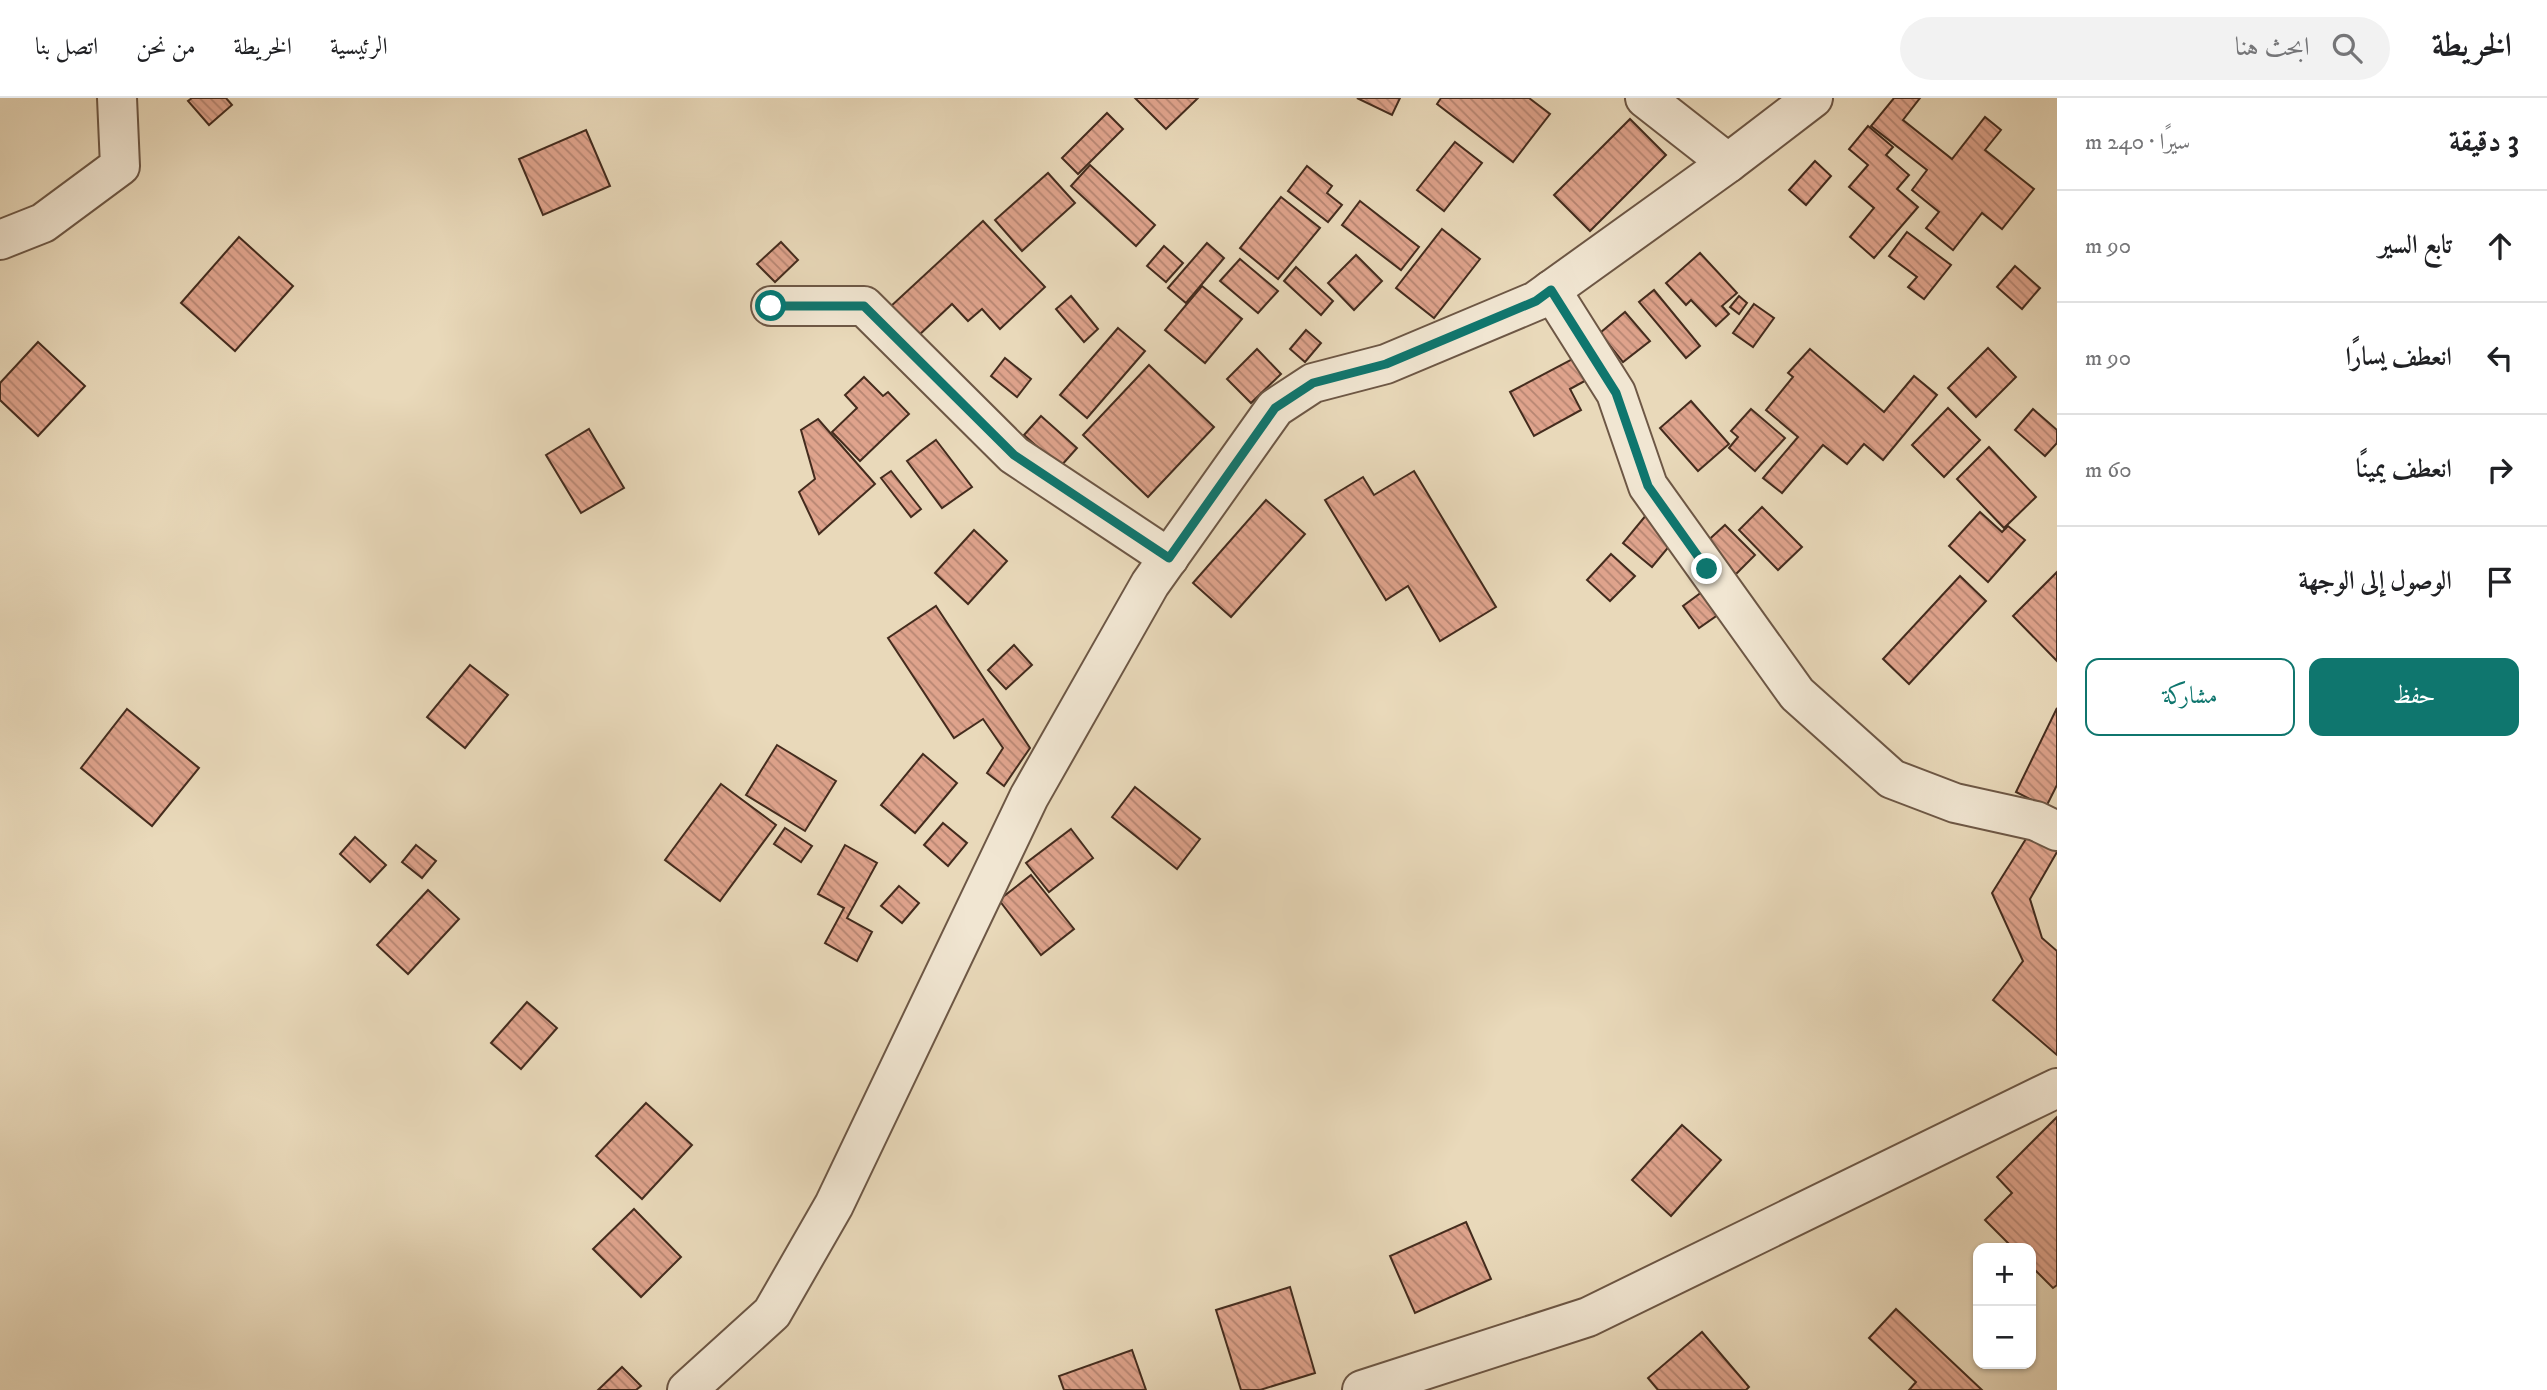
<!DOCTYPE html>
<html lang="ar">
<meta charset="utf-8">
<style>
body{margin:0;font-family:"IM FELL DW Pica",Amiri,serif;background:#f2f2f2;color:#202124;direction:rtl}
.controls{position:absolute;right:21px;bottom:21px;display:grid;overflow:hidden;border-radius:14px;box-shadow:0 2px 5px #0004}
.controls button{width:63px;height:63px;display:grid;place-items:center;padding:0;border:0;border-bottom:2px solid #e0e0e0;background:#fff;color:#202124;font:35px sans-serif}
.stop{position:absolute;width:21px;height:21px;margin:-16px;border:5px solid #0f766e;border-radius:50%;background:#fff}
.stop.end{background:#0f766e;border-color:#fff;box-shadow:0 2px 7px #0008}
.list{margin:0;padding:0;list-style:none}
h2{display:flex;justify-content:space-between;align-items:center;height:91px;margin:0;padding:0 28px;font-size:30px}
h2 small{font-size:23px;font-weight:400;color:#757577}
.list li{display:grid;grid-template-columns:46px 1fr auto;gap:21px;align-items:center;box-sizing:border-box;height:112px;padding:0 28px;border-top:2px solid #e0e0e0}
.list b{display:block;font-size:26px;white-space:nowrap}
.list em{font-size:23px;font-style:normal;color:#757577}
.actions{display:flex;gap:14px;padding:21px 28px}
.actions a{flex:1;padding:16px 0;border:2px solid #0f766e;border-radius:14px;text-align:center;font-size:24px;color:#0f766e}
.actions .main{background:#0f766e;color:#fff}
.icon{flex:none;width:38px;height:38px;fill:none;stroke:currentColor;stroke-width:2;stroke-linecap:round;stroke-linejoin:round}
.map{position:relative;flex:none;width:2057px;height:1292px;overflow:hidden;direction:ltr}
header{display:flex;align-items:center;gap:42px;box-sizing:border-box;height:98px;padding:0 35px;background:#fff;border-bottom:2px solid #e0e0e0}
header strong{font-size:33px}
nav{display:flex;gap:38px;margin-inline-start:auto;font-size:24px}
.search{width:490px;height:63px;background:#f2f2f2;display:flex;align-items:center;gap:18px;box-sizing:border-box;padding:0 24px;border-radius:38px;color:#757577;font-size:26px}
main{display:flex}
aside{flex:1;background:#fff}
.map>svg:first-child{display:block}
.building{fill:url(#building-back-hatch);stroke:#442c1e;stroke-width:2}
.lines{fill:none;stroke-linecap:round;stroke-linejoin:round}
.minor-casing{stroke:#6d5745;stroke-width:42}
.tertiary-casing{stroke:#6d5745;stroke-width:42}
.minor{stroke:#f1e6d2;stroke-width:38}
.tertiary{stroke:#f1e6d2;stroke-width:38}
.route{stroke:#0f766e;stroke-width:9}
</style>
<header>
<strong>الخريطة</strong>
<div class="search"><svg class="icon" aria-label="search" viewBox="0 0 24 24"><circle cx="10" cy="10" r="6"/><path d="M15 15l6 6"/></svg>ابحث هنا</div>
<nav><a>الرئيسية</a><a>الخريطة</a><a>من نحن</a><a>اتصل بنا</a></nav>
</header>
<main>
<aside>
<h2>3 دقيقة<small>سيرًا · 240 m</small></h2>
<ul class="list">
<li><svg class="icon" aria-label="ahead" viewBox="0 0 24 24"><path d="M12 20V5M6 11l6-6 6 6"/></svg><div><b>تابع السير</b></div><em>90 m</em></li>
<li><svg class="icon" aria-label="left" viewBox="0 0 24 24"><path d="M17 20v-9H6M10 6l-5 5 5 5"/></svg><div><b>انعطف يسارًا</b></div><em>90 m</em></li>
<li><svg class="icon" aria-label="right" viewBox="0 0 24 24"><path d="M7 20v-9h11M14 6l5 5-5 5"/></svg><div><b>انعطف يمينًا</b></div><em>60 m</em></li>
<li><svg class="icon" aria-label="arrive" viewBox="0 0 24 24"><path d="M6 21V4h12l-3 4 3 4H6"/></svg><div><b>الوصول إلى الوجهة</b></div></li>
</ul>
<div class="actions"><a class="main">حفظ</a><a>مشاركة</a></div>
</aside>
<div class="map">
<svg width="2057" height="1292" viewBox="0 0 2057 1292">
<defs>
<pattern id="building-back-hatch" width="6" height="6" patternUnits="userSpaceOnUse" patternTransform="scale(1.75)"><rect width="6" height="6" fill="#dfa38c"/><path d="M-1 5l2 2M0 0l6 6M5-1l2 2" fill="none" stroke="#b68572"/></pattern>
</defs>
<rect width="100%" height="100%" fill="#e9d9ba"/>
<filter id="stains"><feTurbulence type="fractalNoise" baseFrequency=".00286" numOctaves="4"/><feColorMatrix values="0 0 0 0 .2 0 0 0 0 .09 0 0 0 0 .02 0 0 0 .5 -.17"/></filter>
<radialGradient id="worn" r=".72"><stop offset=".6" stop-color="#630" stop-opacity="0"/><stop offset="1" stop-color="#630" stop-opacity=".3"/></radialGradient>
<g class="building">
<polygon points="192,0 226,0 232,7 209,27 188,3"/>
<polygon points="1135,0 1198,0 1166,31"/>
<polygon points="1357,0 1400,0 1392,17"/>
<polygon points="1441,0 1529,0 1550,16 1513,64 1437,6"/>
<polygon points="1894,0 1920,0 1903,22 1952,61 1985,19 2001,32 1985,52 2034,91 2002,131 1982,115 1953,152 1926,130 1939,114 1912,92 1927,72 1871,28"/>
<polygon points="1107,15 1123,31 1078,76 1062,60"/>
<polygon points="1630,21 1666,57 1590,133 1554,97"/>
<polygon points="1868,28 1893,49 1886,57 1909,77 1897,91 1918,109 1874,160 1850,139 1874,110 1849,89 1868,67 1849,51"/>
<polygon points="586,32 610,88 543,117 519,61"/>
<polygon points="1455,44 1482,65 1444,113 1417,92"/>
<polygon points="1815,63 1831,78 1806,107 1789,92"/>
<polygon points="1090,67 1155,127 1136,148 1071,88"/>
<polygon points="1307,68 1332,88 1327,95 1342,107 1328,124 1288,93"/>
<polygon points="1048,75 1075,105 1022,153 995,122"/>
<polygon points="1281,99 1320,130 1278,181 1240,150"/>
<polygon points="1360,103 1419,149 1401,172 1342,127"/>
<polygon points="983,123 1045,189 1000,231 982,211 968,223 952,206 918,238 890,209"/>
<polygon points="1442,131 1480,161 1434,220 1396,190"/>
<polygon points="1907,134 1951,167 1924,201 1908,189 1917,179 1889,158"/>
<polygon points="239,139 293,188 235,253 181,205"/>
<polygon points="781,144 798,162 775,184 757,166"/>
<polygon points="1207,145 1224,160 1186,205 1168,190"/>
<polygon points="1164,148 1183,165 1166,184 1147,168"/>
<polygon points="1700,155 1737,195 1722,208 1729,216 1716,228 1691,202 1686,207 1666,185"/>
<polygon points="1356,157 1382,183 1354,212 1328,185"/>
<polygon points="1240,161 1278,193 1258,215 1220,183"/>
<polygon points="2015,168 2040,190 2022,211 1997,189"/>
<polygon points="1296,169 1333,203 1321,217 1284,183"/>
<polygon points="1202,188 1242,221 1205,265 1165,232"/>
<polygon points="1654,192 1700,248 1686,260 1639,204"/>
<polygon points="1071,198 1098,231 1084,244 1056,211"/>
<polygon points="1739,198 1747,205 1739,216 1730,209"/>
<polygon points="1754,206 1774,220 1753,249 1733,235"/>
<polygon points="1625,214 1650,243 1623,264 1600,235"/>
<polygon points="1118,230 1145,253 1087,320 1060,297"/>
<polygon points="1306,232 1321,245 1305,264 1290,251"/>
<polygon points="38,244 85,288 38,338 0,302 0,285"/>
<polygon points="1988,250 2016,279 1976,319 1948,290"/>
<polygon points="1257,251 1281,276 1251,305 1227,281"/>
<polygon points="1810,251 1884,314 1914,278 1937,297 1883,362 1864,346 1847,366 1823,347 1782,395 1763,380 1798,339 1766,312 1793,279 1788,275"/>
<polygon points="1580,257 1592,279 1570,291 1581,312 1534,338 1510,294"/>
<polygon points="1005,260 1031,281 1017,299 991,278"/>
<polygon points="1149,267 1214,329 1148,399 1083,337"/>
<polygon points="864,279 883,298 888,294 909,316 860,363 832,334 857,310 845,297"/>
<polygon points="1691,303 1729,346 1698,373 1660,330"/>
<polygon points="1948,310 1980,342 1944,379 1912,347"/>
<polygon points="1751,311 1785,340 1755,373 1729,350 1738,339 1731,333"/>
<polygon points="2033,311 2057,332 2057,345 2045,358 2015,332"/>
<polygon points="1041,318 1077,350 1060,369 1024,337"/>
<polygon points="818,321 875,386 819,436 799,394 815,381 801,332"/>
<polygon points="589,331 624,390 581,415 546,357"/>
<polygon points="936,342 972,389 942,410 907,363"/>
<polygon points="1989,349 2036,399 2004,430 1957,381"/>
<polygon points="891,373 921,411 911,419 881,380"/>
<polygon points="1414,373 1496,509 1440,543 1408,488 1386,502 1325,402 1363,379 1374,397"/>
<polygon points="1266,402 1305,436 1231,519 1193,485"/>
<polygon points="1762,409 1802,449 1778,472 1739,432"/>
<polygon points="1980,414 2002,434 2008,428 2025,442 1988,484 1949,448"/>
<polygon points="1647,416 1676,440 1652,469 1623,445"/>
<polygon points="1725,427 1755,457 1734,478 1703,447"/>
<polygon points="974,432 1007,463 968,506 935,475"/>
<polygon points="1611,456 1635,478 1610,503 1587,482"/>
<polygon points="2057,474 2057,563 2013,518"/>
<polygon points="1960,478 1986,503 1909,586 1883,561"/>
<polygon points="1706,491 1722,514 1699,530 1683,508"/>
<polygon points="936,508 1030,650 1004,688 987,675 1003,650 983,621 954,640 888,540"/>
<polygon points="1014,547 1032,567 1006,591 988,572"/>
<polygon points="470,567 508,597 465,650 427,619"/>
<polygon points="2057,610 2057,687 2046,709 2016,694"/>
<polygon points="127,611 199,670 152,728 81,670"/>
<polygon points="777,647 836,683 805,733 746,697"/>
<polygon points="923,656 957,685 915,735 881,707"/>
<polygon points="721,686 776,727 720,803 665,762"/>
<polygon points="1135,689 1200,741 1177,771 1112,719"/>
<polygon points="943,725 967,745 948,768 924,747"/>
<polygon points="785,730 812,748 801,764 774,746"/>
<polygon points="1071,731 1093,760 1049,794 1026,765"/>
<polygon points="2029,736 2057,750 2057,754 2030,801 2042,840 2057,853 2057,957 1993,902 2023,863 1992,795"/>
<polygon points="355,739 386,767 370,784 340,756"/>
<polygon points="416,747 436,763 422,780 402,764"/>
<polygon points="845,747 877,765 847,820 872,834 857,863 825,845 844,810 818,796"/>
<polygon points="1031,777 1074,831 1041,857 999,802"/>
<polygon points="899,788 919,805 902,825 881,808"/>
<polygon points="428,792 459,821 408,876 377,847"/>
<polygon points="527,904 557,930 521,971 491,945"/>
<polygon points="646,1005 692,1047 642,1101 596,1058"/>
<polygon points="2057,1019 2057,1187 2053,1190 2031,1168 2031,1150 2013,1150 1985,1122 2012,1095 1997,1079"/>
<polygon points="1682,1027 1721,1062 1671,1118 1632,1082"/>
<polygon points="634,1111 681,1159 641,1199 593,1151"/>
<polygon points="1466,1124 1491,1181 1415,1215 1390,1158"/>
<polygon points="1290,1189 1315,1275 1260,1292 1241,1292 1216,1212"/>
<polygon points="1896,1211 1982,1292 1909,1292 1916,1284 1869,1240"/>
<polygon points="1702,1234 1749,1289 1746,1292 1658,1292 1648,1280"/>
<polygon points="1132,1252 1146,1292 1064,1292 1059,1278"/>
<polygon points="622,1269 641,1288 636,1292 598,1292"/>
</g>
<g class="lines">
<defs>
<g id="minor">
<polyline points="1645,0 1728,65"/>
<polyline points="0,142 43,125 120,68 117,0"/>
<polyline points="1551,192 1616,295 1648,388 1797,596 1892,681 1955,705 2036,723 2057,733"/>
<polyline points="771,208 864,208 1014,357 1169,460"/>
<polyline points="687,1292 772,1215 834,1107 1029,699 1150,486 1275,310 1313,285 1386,266 1536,203 1728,65 1813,0"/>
</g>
<polyline id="tertiary" points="1362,1292 1588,1219 2057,990"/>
</defs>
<use href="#minor" class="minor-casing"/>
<use href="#tertiary" class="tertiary-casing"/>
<use href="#minor" class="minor"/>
<use href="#tertiary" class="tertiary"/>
</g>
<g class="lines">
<polyline class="route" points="771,208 864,208 1014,357 1169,460 1275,310 1313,285 1386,266 1536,203 1551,192 1616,295 1648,388 1707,471"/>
</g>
<rect width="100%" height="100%" filter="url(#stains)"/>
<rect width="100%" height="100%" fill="url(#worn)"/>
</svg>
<div class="controls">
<button>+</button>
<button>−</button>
</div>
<div class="stop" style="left:771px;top:208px"></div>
<div class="stop end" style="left:1707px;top:471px"></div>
</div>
</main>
